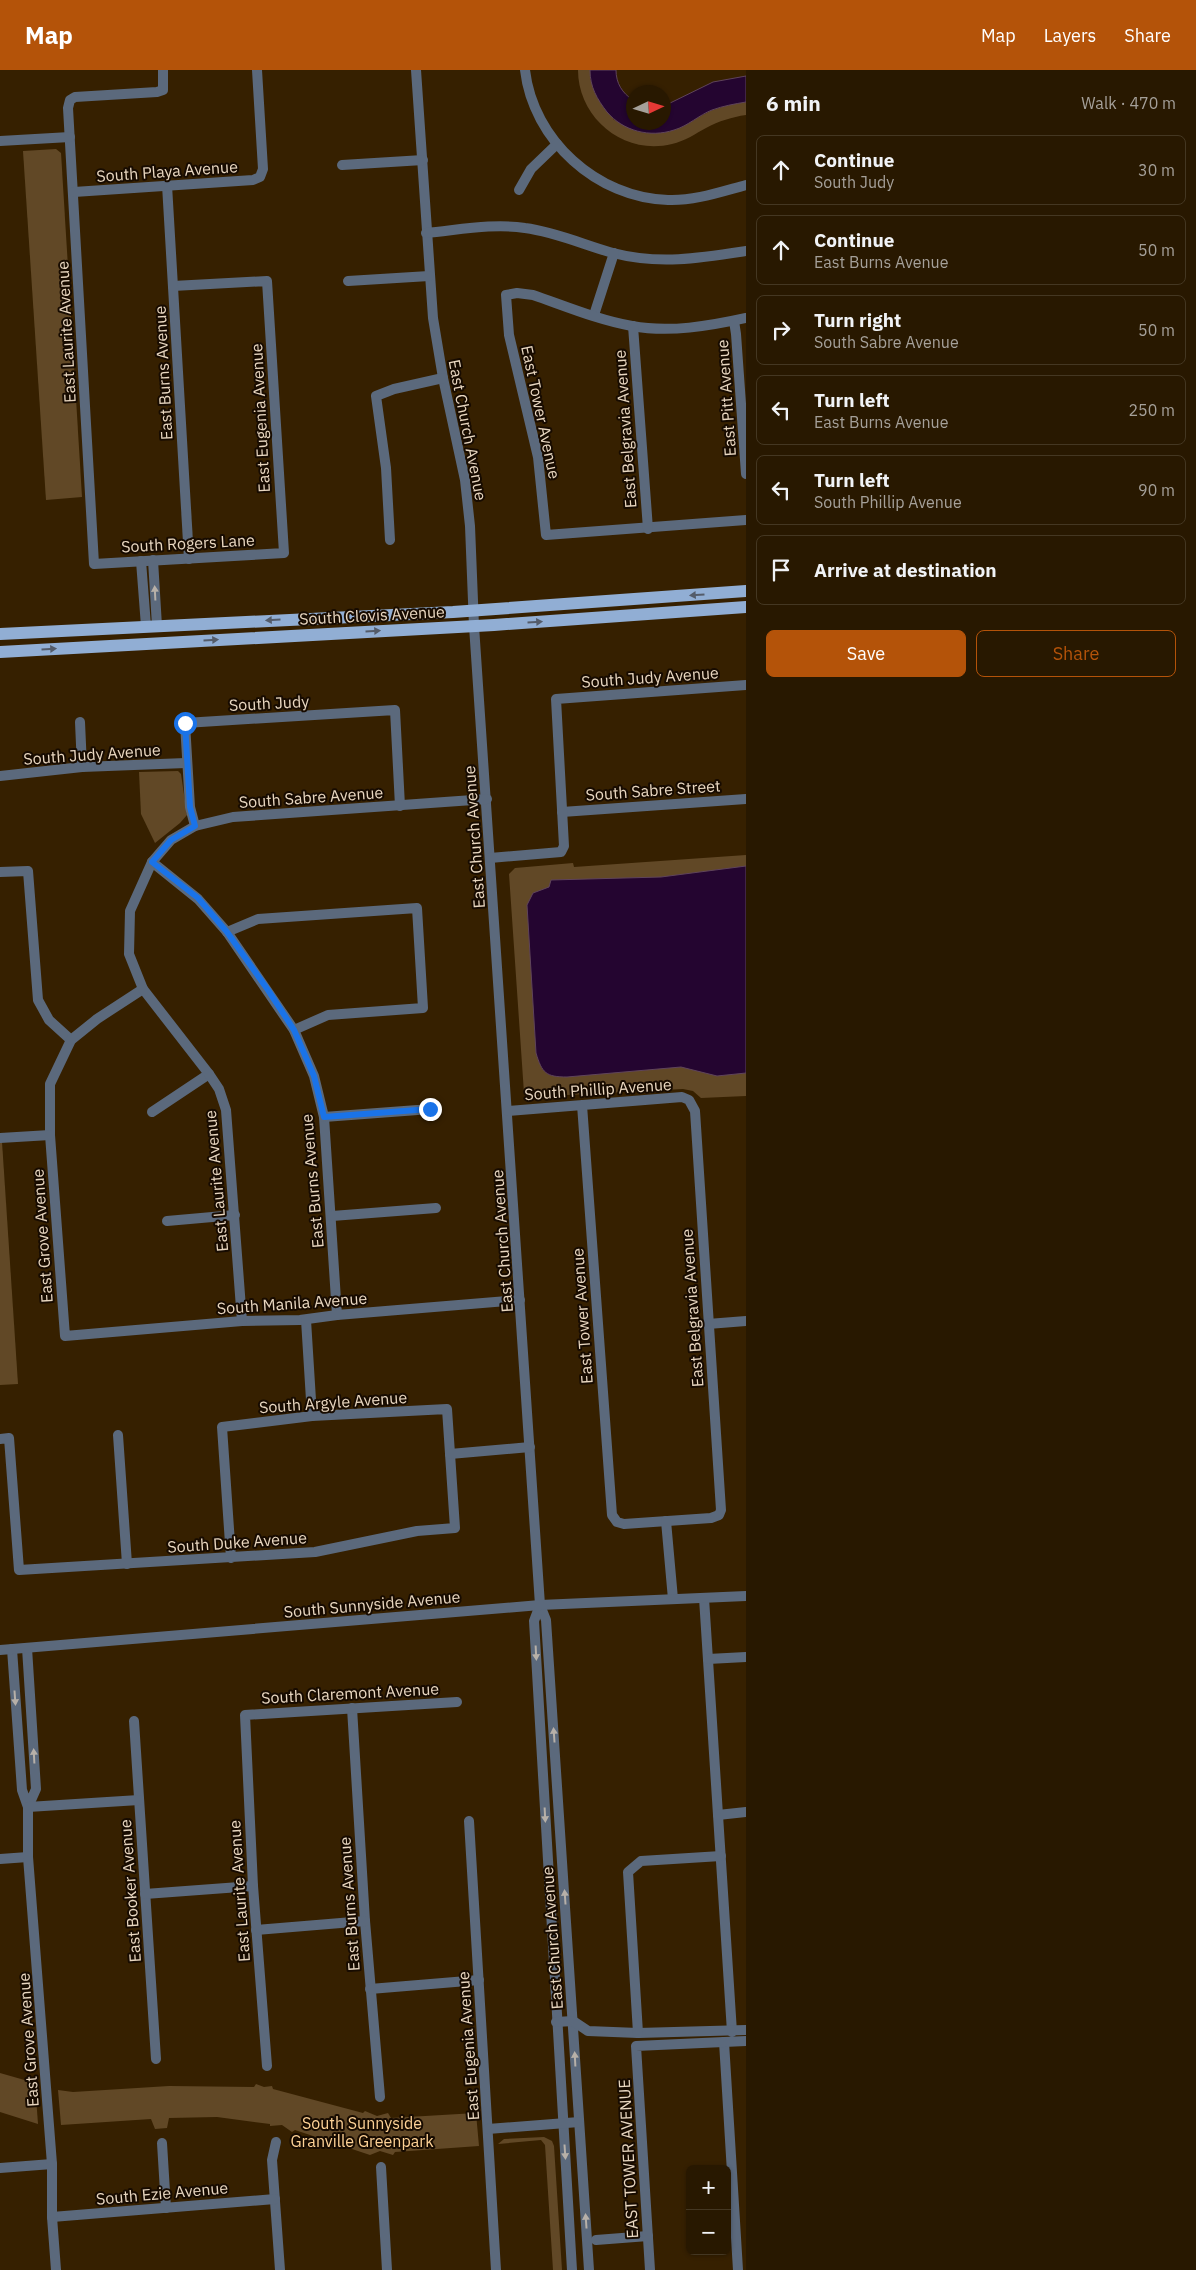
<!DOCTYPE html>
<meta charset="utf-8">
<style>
body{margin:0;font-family:"IBM Plex Sans",sans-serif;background:#34250f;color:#f1f3f6}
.controls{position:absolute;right:15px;bottom:15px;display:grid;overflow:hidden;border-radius:8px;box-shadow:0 1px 4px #0004}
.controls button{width:45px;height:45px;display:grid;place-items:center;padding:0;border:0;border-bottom:1px solid #443722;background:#281800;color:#f1f3f6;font:25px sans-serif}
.compass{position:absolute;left:626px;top:15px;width:45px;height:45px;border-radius:50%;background:#281800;box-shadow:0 1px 4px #0004;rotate:86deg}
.stop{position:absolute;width:15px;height:15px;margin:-11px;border:4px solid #1a73e8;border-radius:50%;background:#fff}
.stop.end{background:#1a73e8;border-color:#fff;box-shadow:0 1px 5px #0008}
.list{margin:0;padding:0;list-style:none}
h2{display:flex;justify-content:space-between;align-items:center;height:65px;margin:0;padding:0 20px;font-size:21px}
h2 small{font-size:16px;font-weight:400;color:#a5a099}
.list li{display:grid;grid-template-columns:32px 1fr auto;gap:15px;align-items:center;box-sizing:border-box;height:70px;margin:0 10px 10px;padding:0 10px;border:1px solid #443722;border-radius:8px}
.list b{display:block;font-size:19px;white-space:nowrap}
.list p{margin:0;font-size:16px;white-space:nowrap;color:#a5a099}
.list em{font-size:16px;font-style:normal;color:#a5a099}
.actions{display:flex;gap:10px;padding:15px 20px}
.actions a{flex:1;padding:11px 0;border:1px solid #b45309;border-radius:8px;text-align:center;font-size:18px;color:#b45309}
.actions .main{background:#b45309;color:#fff}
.icon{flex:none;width:28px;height:28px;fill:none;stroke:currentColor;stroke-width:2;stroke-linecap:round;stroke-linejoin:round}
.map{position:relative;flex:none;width:746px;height:2200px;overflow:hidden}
header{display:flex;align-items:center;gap:30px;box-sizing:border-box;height:70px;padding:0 25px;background:#b45309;color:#fff}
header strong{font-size:24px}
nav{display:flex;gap:28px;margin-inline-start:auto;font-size:18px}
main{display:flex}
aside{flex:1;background:#281800}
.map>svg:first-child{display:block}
.green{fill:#614826}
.water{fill:#240530;stroke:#5f445b}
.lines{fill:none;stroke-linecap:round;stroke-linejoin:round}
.minor{stroke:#5b697c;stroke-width:10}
.major{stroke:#91aed4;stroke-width:12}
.oneway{fill:#b7b0a8}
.oneway2{fill:#545c6a}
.route{stroke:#1a73e8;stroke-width:6}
.labels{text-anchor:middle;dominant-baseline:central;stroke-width:4;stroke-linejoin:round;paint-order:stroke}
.street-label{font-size:16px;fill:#e9d7c0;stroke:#170b00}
.park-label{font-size:16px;fill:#fed296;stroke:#170b00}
</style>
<header>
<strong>Map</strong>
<nav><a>Map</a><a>Layers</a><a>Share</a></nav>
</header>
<main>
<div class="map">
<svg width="746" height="2200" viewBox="0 0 746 2200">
<rect width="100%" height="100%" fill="#362000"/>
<g class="green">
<path d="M578 0H590V9L614 50 675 60 710 41 728 35 746 32V45C732 47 719 51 706 58 695 64 685 71 672 74 624 86 578 48 578 0Z"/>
<polygon points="56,79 61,83 82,427 46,430 23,81"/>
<polygon points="178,701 181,704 187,745 180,753 155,773 141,744 139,702"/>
<polygon points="746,785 746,1026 701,1028 693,1021 683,1019 528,1027 524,1023 509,804 515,798 573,793 574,797"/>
<polygon points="0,1072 2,1072 18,1314 0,1315"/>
<polygon points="0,2003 35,2013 38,2054 0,2042"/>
<polygon points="256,2014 264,2017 272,2016 273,2019 363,2043 365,2041 377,2046 388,2043 391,2048 476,2043 479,2076 395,2082 393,2085 380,2081 370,2085 295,2060 292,2062 282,2055 270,2056 270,2054 217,2047 169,2048 167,2058 155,2059 151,2049 61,2055 58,2020 73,2022 169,2016 254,2017"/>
<polygon points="544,2067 552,2071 554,2076 562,2200 553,2200 545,2075 541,2070 498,2074 504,2069"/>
</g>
<g class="water">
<path d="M590 0H616C616 13 622 23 633 30L634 52H664V36L713 12 746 6V32C734 34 723 36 712 40 699 45 688 56 674 60 650 68 623 61 607 42 597 29 590 17 590 0Z"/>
<path d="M746 796V1003L717 1006 681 997 567 1007C546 1007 542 1003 536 983L527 835 533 823 549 817 551 810 661 807Z"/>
</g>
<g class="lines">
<g class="minor">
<polyline points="163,0 163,20 157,22 75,27 70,30 68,38 94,494 284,483 267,211 173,216"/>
<polyline points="416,0 433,248 443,308 465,410 470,456 474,556 540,1535 546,1550 589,2200"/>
<path d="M525 0C533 70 597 128 668 130 694 131 720 122 746 115"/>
<polyline points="0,71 70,67"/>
<polyline points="342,95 423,90"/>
<polyline points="167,115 189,489"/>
<polyline points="519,120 531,99 557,74"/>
<polyline points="74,122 253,110 260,107 263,99 257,0"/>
<path d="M426 163C459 160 493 153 525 158 556 162 584 175 613 183 659 195 701 188 746 181"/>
<polyline points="348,211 429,206"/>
<polyline points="594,245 614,183"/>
<path d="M746 248C710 256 669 263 632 256 598 250 565 236 533 225L517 223 506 225 509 265 538 387 546 465 746 450"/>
<polyline points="734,251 736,264 746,404"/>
<polyline points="633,256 648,459"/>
<polyline points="390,470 386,398 376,326 394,319 443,308"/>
<polyline points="153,490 157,556"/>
<polyline points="141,491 146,556"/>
<polyline points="80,652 82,697"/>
<polyline points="0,706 82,697 186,693"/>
<polyline points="562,742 746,729"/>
<polyline points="195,756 190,737 185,653 395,640 400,736"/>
<polyline points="490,788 561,782 564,776 556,629 746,615"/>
<polyline points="152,792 198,829 227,862 294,960 314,1006 324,1047 337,1245"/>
<polyline points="0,802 28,801 38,930 49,950 71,970"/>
<polyline points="227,862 258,849 417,838 423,938 328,945 294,960"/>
<polyline points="143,919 97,949 71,970 50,1014 50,1065 65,1266 242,1251 300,1250 337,1245 520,1230"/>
<polyline points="508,1041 682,1027 689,1030 695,1041 721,1440 719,1445 711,1448 624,1454 617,1452 612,1445 582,1035"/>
<polyline points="152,1042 209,1004"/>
<polyline points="324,1047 431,1039"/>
<polyline points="0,1068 50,1065"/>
<polyline points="332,1146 436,1138"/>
<polyline points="167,1151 235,1145"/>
<polyline points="306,1250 312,1346"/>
<polyline points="242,1251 226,1040 219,1019 209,1004 143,919 129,884 130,841 152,792 171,770 195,756 233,747 487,729"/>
<polyline points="708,1254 746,1251"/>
<polyline points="118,1365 127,1494"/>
<polyline points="0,1369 9,1368 19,1500 315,1482 417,1461 455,1458 447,1339 312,1346 222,1357 231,1488"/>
<polyline points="450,1384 530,1377"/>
<polyline points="666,1451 673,1529"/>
<polyline points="704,1528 732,1962"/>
<polyline points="540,1535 534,1551 572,2200"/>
<polyline points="12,1579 22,1720 28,1737 36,1719 27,1578"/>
<polyline points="0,1580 540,1535 746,1526"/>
<polyline points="708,1589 746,1587"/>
<polyline points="352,1638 365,1851 380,2027"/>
<polyline points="134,1651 156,1989"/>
<polyline points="718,1745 746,1742"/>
<polyline points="469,1751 496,2200"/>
<polyline points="0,1789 28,1787"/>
<polyline points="145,1824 253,1816"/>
<polyline points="256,1860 365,1851"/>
<polyline points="370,1919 479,1910"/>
<polyline points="556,1952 573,1951 588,1961 638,1963 746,1960"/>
<polyline points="638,1963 628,1802 641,1791 721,1786"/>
<polyline points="724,1972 738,2200"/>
<polyline points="267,1996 253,1816 245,1645 457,1632"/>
<polyline points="488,2059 579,2052"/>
<polyline points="276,2072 272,2090 280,2200"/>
<polyline points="162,2073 166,2138"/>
<polyline points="381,2097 387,2200"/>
<polyline points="0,2098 52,2094"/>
<polyline points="52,2147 275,2129"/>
<polyline points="596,2170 648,2166"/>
<polyline points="56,2200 52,2147 52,2094 28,1787 28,1737 139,1730"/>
<polyline points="650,2200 636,1976 746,1971"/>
</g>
<g class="major">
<polyline points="0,564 453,542 746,521"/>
<polyline points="0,582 494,555 746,537"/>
</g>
</g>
<defs><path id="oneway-solid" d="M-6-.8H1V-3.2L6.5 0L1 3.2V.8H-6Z" transform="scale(1.25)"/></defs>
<g class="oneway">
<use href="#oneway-solid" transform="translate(155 523) rotate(-93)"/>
<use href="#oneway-solid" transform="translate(536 1583) rotate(87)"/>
<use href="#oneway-solid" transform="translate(15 1628) rotate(86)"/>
<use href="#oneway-solid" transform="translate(554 1665) rotate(-94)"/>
<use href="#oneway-solid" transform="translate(34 1686) rotate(-93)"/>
<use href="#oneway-solid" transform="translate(545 1745) rotate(87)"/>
<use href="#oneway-solid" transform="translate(565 1827) rotate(-94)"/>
<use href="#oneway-solid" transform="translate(575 1989) rotate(-93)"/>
<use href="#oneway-solid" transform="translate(565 2082) rotate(86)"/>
<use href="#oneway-solid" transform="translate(586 2151) rotate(-94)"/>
</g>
<g class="oneway2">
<use href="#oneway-solid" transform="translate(697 525) rotate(176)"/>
<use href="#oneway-solid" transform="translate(273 550) rotate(177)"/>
<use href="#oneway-solid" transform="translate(535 552) rotate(-4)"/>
<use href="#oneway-solid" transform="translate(373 561) rotate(-3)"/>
<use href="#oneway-solid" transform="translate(211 570) rotate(-3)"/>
<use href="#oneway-solid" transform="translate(49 579) rotate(-3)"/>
</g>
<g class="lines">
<polyline class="route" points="185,653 190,737 195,756 171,770 152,792 198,828 227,862 268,920 294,960 314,1006 324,1047 430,1039"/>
</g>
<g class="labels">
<g class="street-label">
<text transform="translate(167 101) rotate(-4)">South Playa Avenue</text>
<text transform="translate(66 262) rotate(-93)">East Laurite Avenue</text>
<text transform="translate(163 303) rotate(-93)">East Burns Avenue</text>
<text transform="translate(726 328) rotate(-94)">East Pitt Avenue</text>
<text transform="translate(541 342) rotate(78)">East Tower Avenue</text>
<text transform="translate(260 348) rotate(-93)">East Eugenia Avenue</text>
<text transform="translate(625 359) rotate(-94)">East Belgravia Avenue</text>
<text transform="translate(468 360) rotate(79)">East Church Avenue</text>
<text transform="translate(188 473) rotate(-3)">South Rogers Lane</text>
<text transform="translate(372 545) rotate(-3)">South Clovis Avenue</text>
<text transform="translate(650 607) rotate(-4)">South Judy Avenue</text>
<text transform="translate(269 633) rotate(-3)">South Judy</text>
<text transform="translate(92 684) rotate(-4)">South Judy Avenue</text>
<text transform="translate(653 720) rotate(-4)">South Sabre Street</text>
<text transform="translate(311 727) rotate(-4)">South Sabre Avenue</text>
<text transform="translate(474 767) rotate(-94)">East Church Avenue</text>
<text transform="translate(598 1019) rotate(-4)">South Phillip Avenue</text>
<text transform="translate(216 1111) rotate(-95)">East Laurite Avenue</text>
<text transform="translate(312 1111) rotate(-95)">East Burns Avenue</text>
<text transform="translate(42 1166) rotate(-94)">East Grove Avenue</text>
<text transform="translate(502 1171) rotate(-94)">East Church Avenue</text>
<text transform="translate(292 1233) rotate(-4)">South Manila Avenue</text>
<text transform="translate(692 1238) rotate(-94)">East Belgravia Avenue</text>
<text transform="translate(582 1246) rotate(-94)">East Tower Avenue</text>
<text transform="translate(333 1332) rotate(-4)">South Argyle Avenue</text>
<text transform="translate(237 1472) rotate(-4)">South Duke Avenue</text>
<text transform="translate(372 1534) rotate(-5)">South Sunnyside Avenue</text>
<text transform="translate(350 1623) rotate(-3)">South Claremont Avenue</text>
<text transform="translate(130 1821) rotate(-94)">East Booker Avenue</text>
<text transform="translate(239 1821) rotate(-94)">East Laurite Avenue</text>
<text transform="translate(349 1834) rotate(-94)">East Burns Avenue</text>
<text transform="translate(552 1868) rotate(-94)">East Church Avenue</text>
<text transform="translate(28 1970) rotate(-94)">East Grove Avenue</text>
<text transform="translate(468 1976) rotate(-94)">East Eugenia Avenue</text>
<text transform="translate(628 2089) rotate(-93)">EAST TOWER AVENUE</text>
<text transform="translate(162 2123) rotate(-5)">South Ezie Avenue</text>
</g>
<g class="park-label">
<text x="362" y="2053">South Sunnyside<tspan x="362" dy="18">Granville Greenpark</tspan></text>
</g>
</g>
</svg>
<div class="controls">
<button>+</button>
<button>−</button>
</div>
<svg class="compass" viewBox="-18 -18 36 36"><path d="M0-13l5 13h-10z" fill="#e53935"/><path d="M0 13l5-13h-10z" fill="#a5a099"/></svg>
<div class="stop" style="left:185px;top:653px"></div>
<div class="stop end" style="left:430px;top:1039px"></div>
</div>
<aside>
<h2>6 min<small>Walk · 470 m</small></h2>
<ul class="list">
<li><svg class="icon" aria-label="ahead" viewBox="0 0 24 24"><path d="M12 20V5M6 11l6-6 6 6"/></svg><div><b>Continue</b><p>South Judy</p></div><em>30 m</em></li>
<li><svg class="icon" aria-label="ahead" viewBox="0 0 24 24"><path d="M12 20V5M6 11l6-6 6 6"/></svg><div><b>Continue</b><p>East Burns Avenue</p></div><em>50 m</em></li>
<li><svg class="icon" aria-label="right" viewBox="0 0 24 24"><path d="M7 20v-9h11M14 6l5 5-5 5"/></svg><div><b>Turn right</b><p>South Sabre Avenue</p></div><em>50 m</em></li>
<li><svg class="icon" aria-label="left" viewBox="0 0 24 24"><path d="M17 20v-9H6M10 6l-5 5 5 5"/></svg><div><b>Turn left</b><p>East Burns Avenue</p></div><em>250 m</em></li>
<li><svg class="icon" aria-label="left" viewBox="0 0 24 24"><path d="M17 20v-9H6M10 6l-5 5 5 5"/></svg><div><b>Turn left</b><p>South Phillip Avenue</p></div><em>90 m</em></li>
<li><svg class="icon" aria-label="arrive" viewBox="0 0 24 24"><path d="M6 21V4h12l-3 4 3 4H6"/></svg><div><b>Arrive at destination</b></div></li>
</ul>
<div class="actions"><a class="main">Save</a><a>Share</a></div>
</aside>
</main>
